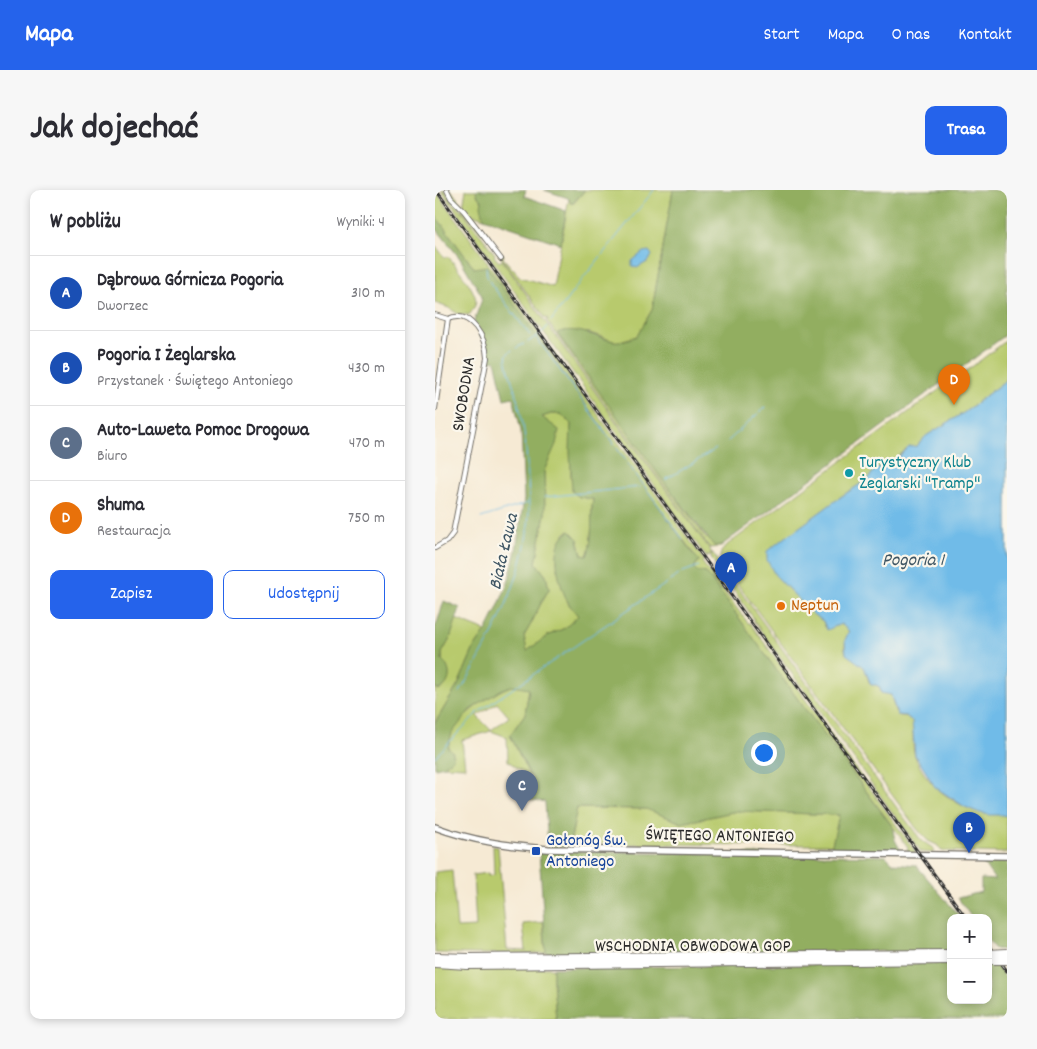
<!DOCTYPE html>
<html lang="pl">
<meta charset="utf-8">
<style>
body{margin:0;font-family:Dekko,sans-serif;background:#f7f7f7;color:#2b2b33}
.controls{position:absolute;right:15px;bottom:15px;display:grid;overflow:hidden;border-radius:10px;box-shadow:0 2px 8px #0003}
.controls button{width:45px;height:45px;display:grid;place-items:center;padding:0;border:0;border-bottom:1px solid #e1e1e2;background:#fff;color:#2b2b33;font:25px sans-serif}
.you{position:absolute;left:328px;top:562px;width:18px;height:18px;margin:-12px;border:4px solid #fff;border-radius:50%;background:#1a73e8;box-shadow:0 0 0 8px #1a73e833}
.badge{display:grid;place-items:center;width:32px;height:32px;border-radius:50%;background:#2563eb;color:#fff;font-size:16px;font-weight:700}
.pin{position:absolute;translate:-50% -41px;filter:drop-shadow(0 1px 2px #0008)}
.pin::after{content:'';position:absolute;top:26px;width:18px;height:15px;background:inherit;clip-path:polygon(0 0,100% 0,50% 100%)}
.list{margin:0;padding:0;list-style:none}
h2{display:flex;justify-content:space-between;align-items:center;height:65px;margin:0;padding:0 20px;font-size:21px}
h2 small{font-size:16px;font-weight:400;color:#7c7c81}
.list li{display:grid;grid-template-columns:32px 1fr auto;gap:15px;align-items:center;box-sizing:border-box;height:75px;padding:0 20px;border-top:1px solid #e1e1e2}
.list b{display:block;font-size:19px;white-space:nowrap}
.list p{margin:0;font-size:16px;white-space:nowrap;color:#7c7c81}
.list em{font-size:16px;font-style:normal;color:#7c7c81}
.actions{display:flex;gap:10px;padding:15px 20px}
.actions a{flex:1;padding:11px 0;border:1px solid #2563eb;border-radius:10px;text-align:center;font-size:18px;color:#2563eb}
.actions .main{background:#2563eb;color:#fff}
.map{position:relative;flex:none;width:572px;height:829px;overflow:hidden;border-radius:10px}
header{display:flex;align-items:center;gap:30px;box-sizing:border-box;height:70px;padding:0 25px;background:#2563eb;color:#fff}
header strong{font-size:24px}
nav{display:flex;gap:28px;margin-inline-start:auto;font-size:18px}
.intro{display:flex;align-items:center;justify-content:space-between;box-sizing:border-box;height:120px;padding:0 30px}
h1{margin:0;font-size:35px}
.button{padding:12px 22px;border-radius:10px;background:#2563eb;color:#fff;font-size:18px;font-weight:700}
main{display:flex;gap:30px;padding:0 30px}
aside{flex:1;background:#fff;border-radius:10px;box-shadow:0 2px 8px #0003}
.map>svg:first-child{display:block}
.green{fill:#b8ca6d;stroke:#727a4c;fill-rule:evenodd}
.forest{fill:#92ae60;stroke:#5e6c46;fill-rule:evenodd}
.water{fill:#6fbbe8;stroke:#4d738a}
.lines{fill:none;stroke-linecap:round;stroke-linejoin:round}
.stream{stroke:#6fbbe8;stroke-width:1}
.street-casing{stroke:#726e66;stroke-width:6}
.secondary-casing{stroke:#726e66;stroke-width:8}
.highway-casing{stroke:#726e66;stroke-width:10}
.street{stroke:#fff;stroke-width:4}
.secondary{stroke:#fff;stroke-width:5.5}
.highway{stroke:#fff;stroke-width:8}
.rail-casing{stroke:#2b2b2b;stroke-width:3}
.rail{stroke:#fbf7ec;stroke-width:1;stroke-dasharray:4;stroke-linecap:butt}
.highway-bridge-casing{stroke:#726e66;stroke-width:10;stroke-linecap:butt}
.highway-bridge{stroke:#fff;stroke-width:8}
.culture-dot{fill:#0f9aa8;stroke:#fbf7ec;stroke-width:2}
.food-dot{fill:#e8710a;stroke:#fbf7ec;stroke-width:2}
.transit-dot{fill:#1a4fb4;stroke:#fbf7ec;stroke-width:2}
.labels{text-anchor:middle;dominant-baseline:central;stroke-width:4.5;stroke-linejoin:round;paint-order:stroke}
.street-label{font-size:18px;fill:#2b2b2b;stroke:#fbf7ec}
.culture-label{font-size:18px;fill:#0d838f;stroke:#fbf7ec;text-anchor:start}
.food-label{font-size:18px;fill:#c56008;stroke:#fbf7ec;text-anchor:start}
.transit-label{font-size:18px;fill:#164399;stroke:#fbf7ec;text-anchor:start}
.water-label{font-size:19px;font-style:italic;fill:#3f5664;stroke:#fbf7ec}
</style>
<header>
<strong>Mapa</strong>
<nav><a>Start</a><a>Mapa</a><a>O nas</a><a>Kontakt</a></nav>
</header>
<div class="intro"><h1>Jak dojechać</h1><a class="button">Trasa</a></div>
<main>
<aside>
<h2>W pobliżu<small>Wyniki: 4</small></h2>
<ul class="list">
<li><span class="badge" style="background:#1a4fb4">A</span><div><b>Dąbrowa Górnicza Pogoria</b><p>Dworzec</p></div><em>310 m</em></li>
<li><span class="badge" style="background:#1a4fb4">B</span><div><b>Pogoria I Żeglarska</b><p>Przystanek · Świętego Antoniego</p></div><em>430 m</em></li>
<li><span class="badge" style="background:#5c6f8a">C</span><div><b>Auto-Laweta Pomoc Drogowa</b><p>Biuro</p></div><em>470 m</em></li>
<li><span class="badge" style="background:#e8710a">D</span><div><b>Shuma</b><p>Restauracja</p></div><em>750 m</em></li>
</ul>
<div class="actions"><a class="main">Zapisz</a><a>Udostępnij</a></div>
</aside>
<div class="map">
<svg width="572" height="829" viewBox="0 0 572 829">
<rect width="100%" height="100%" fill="#fbf7ec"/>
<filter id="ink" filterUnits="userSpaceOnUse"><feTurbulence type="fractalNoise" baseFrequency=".02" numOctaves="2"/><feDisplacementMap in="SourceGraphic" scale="10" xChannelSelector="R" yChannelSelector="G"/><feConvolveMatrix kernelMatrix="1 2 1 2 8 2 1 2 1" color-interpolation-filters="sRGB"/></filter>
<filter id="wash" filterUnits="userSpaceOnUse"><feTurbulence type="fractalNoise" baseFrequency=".0096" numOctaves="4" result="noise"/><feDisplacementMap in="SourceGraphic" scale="20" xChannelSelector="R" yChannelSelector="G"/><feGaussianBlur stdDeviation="1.12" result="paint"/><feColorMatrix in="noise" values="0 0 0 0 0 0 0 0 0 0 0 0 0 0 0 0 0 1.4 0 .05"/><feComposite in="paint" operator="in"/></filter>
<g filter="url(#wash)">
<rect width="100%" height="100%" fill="#f6ead4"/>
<g class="green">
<polygon points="0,0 269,370 267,372 313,433 315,433 481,662 477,663 472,660 473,657 350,492 278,392 271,383 261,381 259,378 264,371 179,255 39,78 0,25"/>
<polygon points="6,0 10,0 17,12 28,22 60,64 59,66 64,72 67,70 74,80 184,236 276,361 275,366 273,365 272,368"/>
<polygon points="13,0 16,0 28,16 31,0 41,0 43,7 47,10 49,28 40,25 39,26 55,46 49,45 20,11"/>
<polygon points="150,0 238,0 217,120 202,146 181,152 155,143 128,141 227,289 271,348 287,355 289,353 286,357 275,358 185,235 112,131 113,128 111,129 63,63 69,65 68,68 85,87 118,97 134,8 138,14"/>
<path d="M0 55 10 68 13 66C21 77 40 98 41 111 41 116 37 121 34 125L23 124 14 118 0 113Z"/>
<path d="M572 150V189L530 222 491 246 482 256 471 260 457 271 439 281 433 289 407 306 341 355 340 385 379 425 388 431 390 437 407 434 413 439C415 447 407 451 411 464L429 476 434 492 445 497 446 503 456 505 460 521 465 526H471L477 531C480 542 476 555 480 566 490 594 518 614 545 623 554 626 564 623 572 626V663L507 661 502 655 493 651 482 639 285 370 286 362 292 355 516 191 517 192Z"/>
<path d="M116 224H126L136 234V288L144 307 158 309C155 328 159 349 152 367L147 365 143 349 135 341 130 343 125 353 133 413 144 426 130 438 112 446 92 462 89 446C99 431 104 414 114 399L111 386 101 373 110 323 109 281 123 240 106 227Z"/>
<polygon points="277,362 465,622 486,650 499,659 498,663 486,662 318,430 319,429 276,368"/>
<polygon points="21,429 51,441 39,458 23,495 0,533 0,497 4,500 8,498 7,463 15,448"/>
<path d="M76 495 94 498 90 524 75 545 95 587 73 571 72 547 56 541 27 550 30 577 9 576 18 569C17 566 14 561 13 558 11 531 56 505 76 495ZM62 513 74 527 56 540 42 526Z"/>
<polygon points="142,618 212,619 247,633 302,621 405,625 397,655 135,654"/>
<polygon points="58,656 63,657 72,760 91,761 88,734 108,732 111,763 42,764 0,763 0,682 17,680 22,738 41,737 38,685 53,683 53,686 59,685"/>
<polygon points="0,776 118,778 118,791 121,829 0,829"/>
</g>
<g class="forest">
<polygon points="41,0 91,0 89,6 131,21 126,54 49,28 46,16 47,10 43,7"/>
<polygon points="109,0 150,0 137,14 133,8"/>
<path d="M238 0H572V144L287 355 279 356 227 289 122 143C141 135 161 148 179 151 186 152 196 148 202 146L217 120Z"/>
<path d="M0 25 39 78 52 76 258 364 264 370 259 378 261 381 271 383 278 392 350 492 457 636 460 650 466 661H411L396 659 404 625 302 621 247 633 211 619 142 618 134 657H113L110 612 94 609 97 589 75 545 90 524 94 499 76 496 66 500 35 520 17 543 13 558 18 562V569L9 576 0 578V533L23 495 39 458 51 441 62 419 73 393 81 360 89 309 86 240 78 207 69 209 60 170 54 172V162L39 131 46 112 47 106 24 67 0 37ZM116 224H126L136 234 135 262 137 301 144 307 158 309C155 328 159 349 152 366L147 365 143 349 135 341C112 352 124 397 134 414 136 418 141 422 143 426L130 438 112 446 92 461 89 446C99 431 104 414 114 399L111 386 101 373 110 323 109 281 121 254 124 240 107 227Z"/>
<path d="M9 411 25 418 15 449 7 463V470C17 479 17 494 4 500L0 497V436H1Z"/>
<polygon points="119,661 451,666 458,673 481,675 526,728 516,728 516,761 111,763 104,662"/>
<polygon points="546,670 572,670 572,760 560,759 553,751 553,728 537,728 523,708 546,702 546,689 560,690"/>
<polygon points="516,773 516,810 553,810 553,773 560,773 572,790 572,829 121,829 118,791 118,778"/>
</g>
<g class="water">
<polygon points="214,61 217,65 214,71 202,78 197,76 197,71 208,62"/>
<polygon points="572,189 572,626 568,625 555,625 545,623 530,617 500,597 480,565 477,531 471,526 462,525 456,505 446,503 445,497 441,495 436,495 429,477 411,464 410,450 414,441 406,434 392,440 388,431 379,425 340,385 332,370 332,361 407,306 433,289 439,281 465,266 474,257 482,256 491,246 530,222"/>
</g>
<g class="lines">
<g class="stream">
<polyline points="51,77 52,86 56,94 95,145"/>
<polyline points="116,131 142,96 219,0"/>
<polyline points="101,147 248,349"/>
<polyline points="93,152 110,140 112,136"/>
<polyline points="81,158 89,154"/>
<polyline points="292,252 330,217"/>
<polyline points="230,290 281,259"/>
<polyline points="109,307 205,297"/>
<polyline points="46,328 93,313"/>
<path d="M25 502C57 447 92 386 94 321 94 296 92 265 89 241 86 218 77 193 71 170L72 164 77 160"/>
<polyline points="0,567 42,523 248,382 264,376"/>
</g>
</g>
</g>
<g filter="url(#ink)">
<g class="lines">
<defs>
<g id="street">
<polyline points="12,0 16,8 29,21 66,69"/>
<polyline points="0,125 13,129"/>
<polyline points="0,219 13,129"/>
<path d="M0 358 12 351 18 343 52 168C51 148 36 119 13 129"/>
</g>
<path id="secondary" d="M0 637C37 651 74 656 113 659L572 666"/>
<g id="highway">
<polyline points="0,767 34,768 516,764"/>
<polyline points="0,773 32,775 516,770"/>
</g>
</defs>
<use href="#street" class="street-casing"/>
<use href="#secondary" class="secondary-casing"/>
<use href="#highway" class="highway-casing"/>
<use href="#street" class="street"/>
<use href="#secondary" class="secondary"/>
<use href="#highway" class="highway"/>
<defs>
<g id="rail">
<polyline points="1,0 531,728"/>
<polyline points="553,755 572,781"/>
</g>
</defs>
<use href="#rail" class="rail-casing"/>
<use href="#rail" class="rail"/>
<defs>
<g id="highway-bridge">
<polyline points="553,764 572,763"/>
<polyline points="553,770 572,770"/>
</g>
</defs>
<use href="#highway-bridge" class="highway-bridge-casing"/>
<use href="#highway-bridge" class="highway-bridge"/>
</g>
</g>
<circle class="culture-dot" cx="414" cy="283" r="5"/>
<circle class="food-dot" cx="346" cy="416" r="5"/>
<rect class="transit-dot" x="96" y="656" width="10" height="10" rx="2.5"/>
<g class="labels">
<g class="street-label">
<text transform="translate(30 204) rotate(-81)">SWOBODNA</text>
<text transform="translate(285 647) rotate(1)">ŚWIĘTEGO ANTONIEGO</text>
<text x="258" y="757">WSCHODNIA OBWODOWA GOP</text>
</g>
<g class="culture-label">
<text x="424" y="273">Turystyczny Klub<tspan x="424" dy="21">Żeglarski "Tramp"</tspan></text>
</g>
<g class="food-label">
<text x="356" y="416">Neptun</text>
</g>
<g class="transit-label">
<text x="111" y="651">Gołonóg Św.<tspan x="111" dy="21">Antoniego</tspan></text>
</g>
<g class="water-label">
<text transform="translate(70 362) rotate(-77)">Biała Ława</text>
<text x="478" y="371">Pogoria 1</text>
</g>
</g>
</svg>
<div class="controls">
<button>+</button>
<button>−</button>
</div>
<div class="you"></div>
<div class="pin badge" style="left:296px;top:403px;background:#1a4fb4">A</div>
<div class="pin badge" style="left:534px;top:663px;background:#1a4fb4">B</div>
<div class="pin badge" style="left:87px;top:621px;background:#5c6f8a">C</div>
<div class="pin badge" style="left:519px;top:215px;background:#e8710a">D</div>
</div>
</main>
